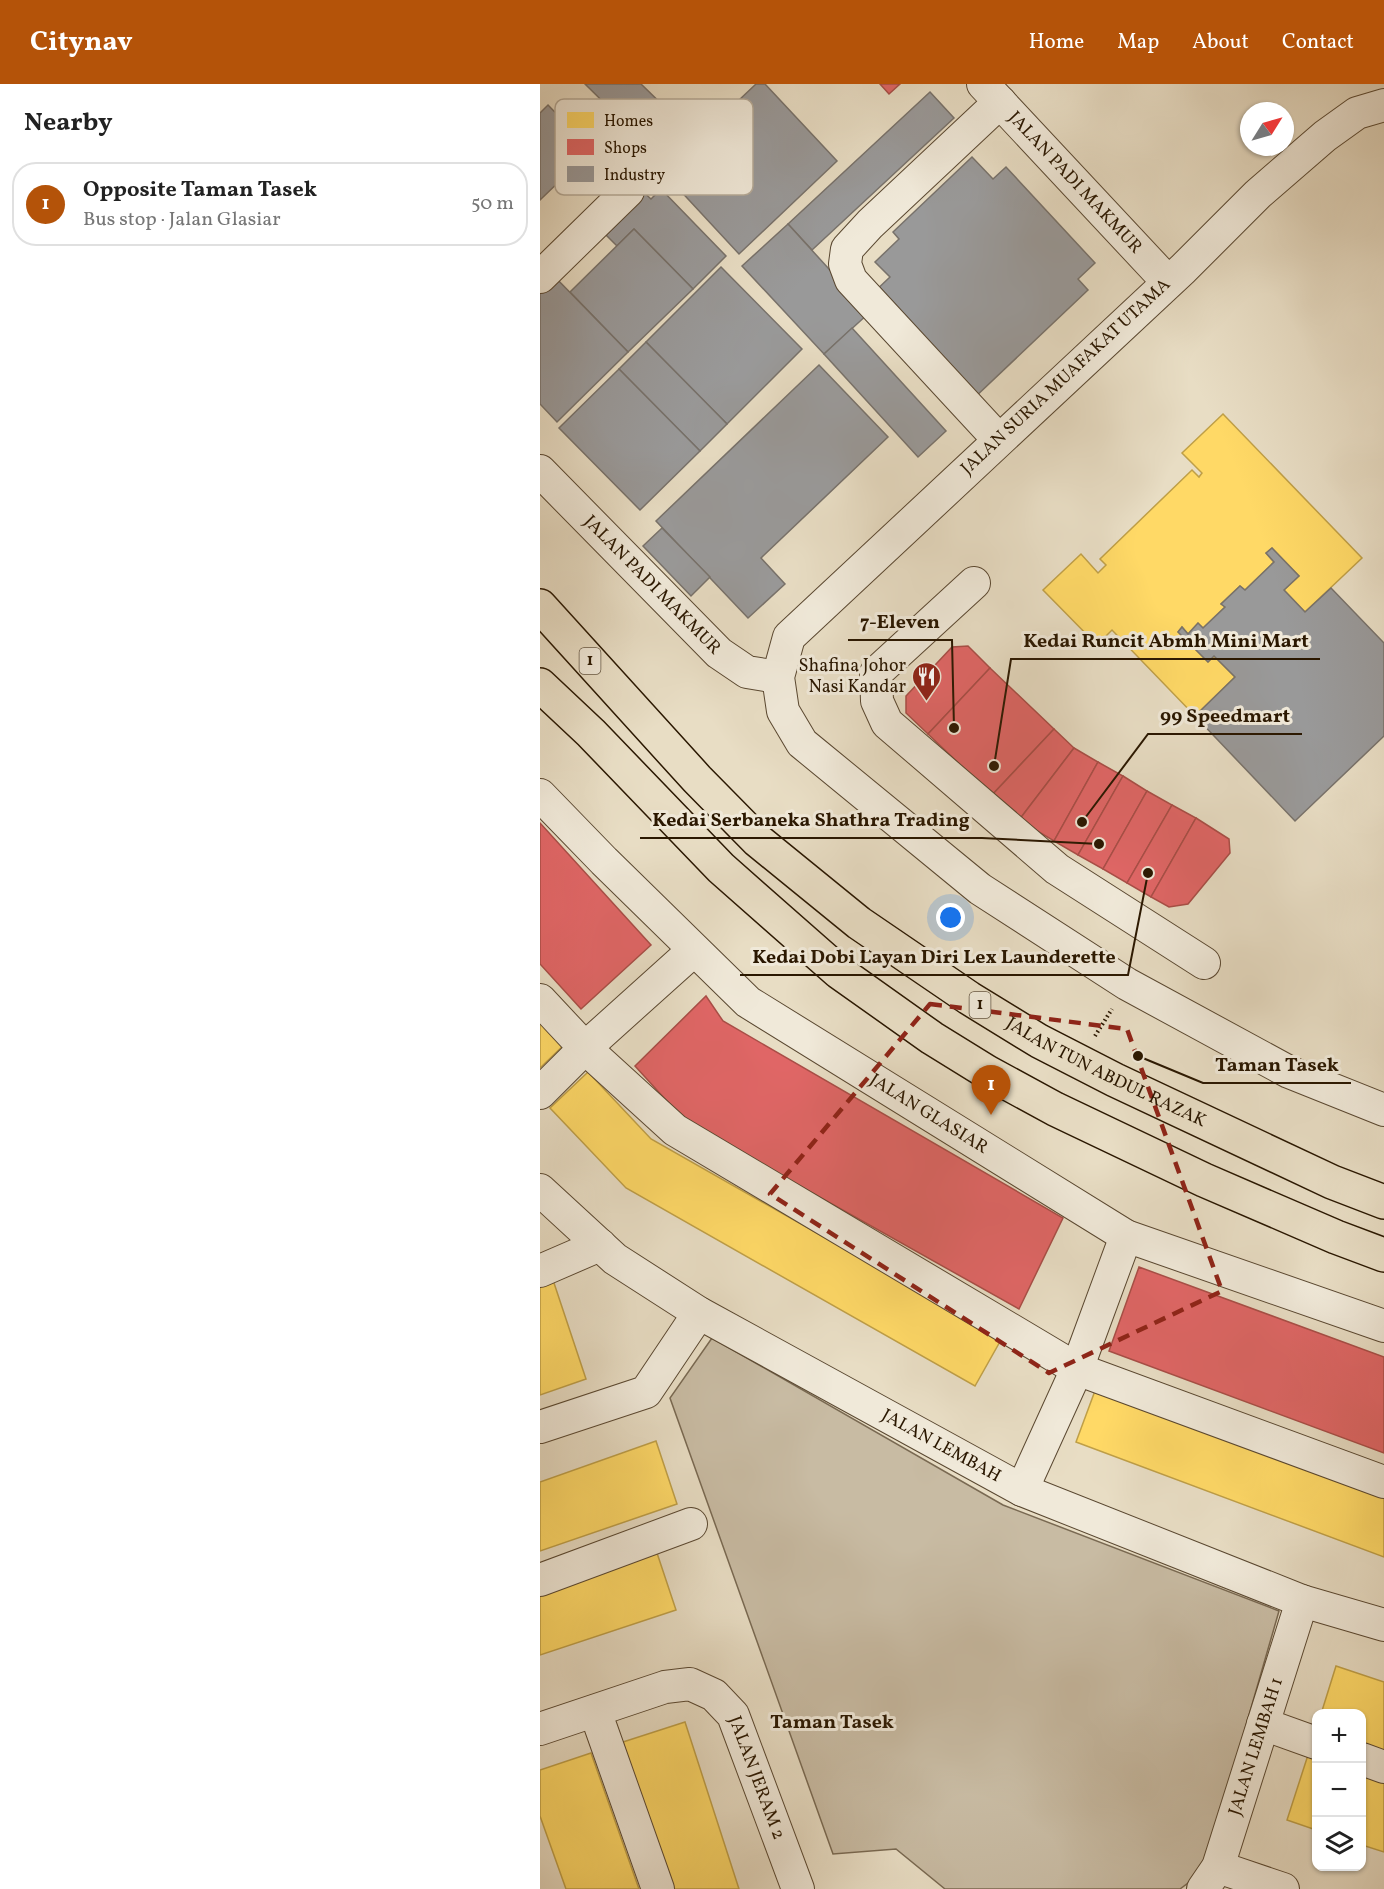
<!DOCTYPE html>
<meta charset="utf-8">
<style>
body{margin:0;font-family:Vollkorn,serif;background:#f6f6f6;color:#222}
.controls{position:absolute;right:18px;bottom:18px;display:grid;overflow:hidden;border-radius:12px;box-shadow:0 2px 4px #0004}
.controls button{width:54px;height:54px;display:grid;place-items:center;padding:0;border:0;border-bottom:2px solid #e0e0e0;background:#fff;color:#222;font:30px sans-serif}
.compass{position:absolute;left:700px;top:18px;width:54px;height:54px;border-radius:50%;background:#fff;box-shadow:0 2px 4px #0004;rotate:53deg}
.you{position:absolute;left:411px;top:834px;width:21px;height:21px;margin:-15px;border:4px solid #fff;border-radius:50%;background:#1a73e8;box-shadow:0 0 0 9px #1a73e833}
.badge{display:grid;place-items:center;width:39px;height:39px;border-radius:50%;background:#b45309;color:#fff;font-size:20px;font-weight:700}
.pin{position:absolute;translate:-50% -50px;filter:drop-shadow(0 2px 3px #0008)}
.pin::after{content:'';position:absolute;top:32px;width:21px;height:18px;background:inherit;clip-path:polygon(0 0,100% 0,50% 100%)}
.list{margin:0;padding:0;list-style:none}
h2{display:flex;justify-content:space-between;align-items:center;height:78px;margin:0;padding:0 24px;font-size:26px}
h2 small{font-size:20px;font-weight:400;color:#767676}
.list li{display:grid;grid-template-columns:39px 1fr auto;gap:18px;align-items:center;box-sizing:border-box;height:84px;margin:0 12px 12px;padding:0 12px;border:2px solid #e0e0e0;border-radius:24px}
.list b{display:block;font-size:22px;white-space:nowrap}
.list p{margin:0;font-size:20px;white-space:nowrap;color:#767676}
.list em{font-size:20px;font-style:normal;color:#767676}
.icon{flex:none;width:33px;height:33px;fill:none;stroke:currentColor;stroke-width:2;stroke-linecap:round;stroke-linejoin:round}
.map{position:relative;flex:none;width:844px;height:1805px;overflow:hidden}
header{display:flex;align-items:center;gap:36px;box-sizing:border-box;height:84px;padding:0 30px;background:#b45309;color:#fff}
header strong{font-size:28px}
nav{display:flex;gap:33px;margin-inline-start:auto;font-size:21px}
main{display:flex}
aside{flex:1;background:#fff}
.map>svg:first-child{display:block}
.green{fill:#c8bba3;stroke:#796952;stroke-width:1.5}
.homes{fill:#ffd966;stroke:#bf9f47;stroke-width:1.5}
.shops{fill:#e06666;stroke:#a94e47;stroke-width:1.5}
.industry{fill:#999;stroke:#78726b;stroke-width:1.5}
.lines{fill:none;stroke-linecap:round;stroke-linejoin:round}
.minor-casing{stroke:#5a4831;stroke-width:34}
.highway-casing{stroke:#2a1700;stroke-width:36}
.path{stroke:#2a1700;stroke-width:4;stroke-dasharray:1.5 3;stroke-linecap:butt}
.minor{stroke:#f0e9d9;stroke-width:32}
.highway{stroke:#e8ddc4;stroke-width:33}
.marked{fill:none;stroke:#8f2418;stroke-width:4.5;stroke-dasharray:12 8;stroke-linejoin:round}
.labels{text-anchor:middle;dominant-baseline:central;stroke-width:6;stroke-linejoin:round;paint-order:stroke}
.shield{fill:#f0e9d9;stroke:#655641;stroke-width:1.5}
.shield-label{font-size:16px;font-weight:bold;fill:#2a1700}
.street-label{font-size:18px;fill:#2a1700;stroke:#f0e9d9}
.poi-label{font-size:18px;fill:#2a1700;stroke:#f0e9d9;text-anchor:end}
.neighbourhood-label{font-size:20px;font-weight:bold;fill:#2a1700;stroke:#f0e9d9}
.key{fill:#f0e9d9;stroke:#b5aa98;stroke-width:1.5}
.key-label{font-size:16px;fill:#2a1700}
.leader{fill:none;stroke:#2a1700;stroke-width:2}
.callout-dot{fill:#2a1700;stroke:#f0e9d9;stroke-width:2}
.callout-label{font-size:20px;text-anchor:middle;font-weight:bold;fill:#2a1700;stroke:#f0e9d9;stroke-width:6;stroke-linejoin:round;paint-order:stroke}
</style>
<header>
<strong>Citynav</strong>
<nav><a>Home</a><a>Map</a><a>About</a><a>Contact</a></nav>
</header>
<main>
<aside>
<h2>Nearby<small></small></h2>
<ul class="list">
<li><span class="badge">1</span><div><b>Opposite Taman Tasek</b><p>Bus stop · Jalan Glasiar</p></div><em>50 m</em></li>
</ul>
</aside>
<div class="map">
<svg width="844" height="1805" viewBox="0 0 844 1805">
<rect width="100%" height="100%" fill="#e8ddc4"/>
<filter id="stains"><feTurbulence type="fractalNoise" baseFrequency=".00333" numOctaves="4"/><feColorMatrix values="0 0 0 0 .2 0 0 0 0 .09 0 0 0 0 .02 0 0 0 .5 -.17"/></filter>
<radialGradient id="worn" r=".72"><stop offset=".6" stop-color="#630" stop-opacity="0"/><stop offset="1" stop-color="#630" stop-opacity=".3"/></radialGradient>
<polygon class="green" points="172,1254 463,1421 739,1527 664,1787 640,1805 405,1805 356,1765 293,1770 130,1314"/>
<g class="homes">
<polygon points="683,330 822,474 765,528 744,506 759,492 732,464 726,469 734,478 705,506 700,502 681,520 685,523 663,544 658,539 648,550 642,543 638,548 668,578 674,572 695,593 655,632 572,546 557,561 503,506 541,470 558,489 566,481 560,475 652,386 659,393 662,389 642,369"/>
<polygon points="0,928 28,957 0,984"/>
<polygon points="48,988 111,1055 462,1254 435,1302 86,1104 10,1024"/>
<polygon points="10,1187 46,1295 0,1311 0,1191"/>
<polygon points="559,1296 844,1402 844,1473 536,1358"/>
<polygon points="116,1357 137,1420 0,1467 0,1398"/>
<polygon points="117,1469 136,1526 0,1571 0,1507"/>
<polygon points="796,1582 844,1598 844,1670 822,1662 822,1630 781,1630"/>
<polygon points="145,1638 199,1805 130,1805 83,1658"/>
<polygon points="51,1669 99,1805 26,1805 0,1732 0,1686"/>
<polygon points="768,1671 776,1674 776,1746 747,1736"/>
<polygon points="822,1689 844,1696 844,1768 822,1761"/>
</g>
<g class="shops">
<polygon points="340,0 360,0 349,10"/>
<polygon points="428,562 450,584 388,650 366,629 366,612 412,563"/>
<polygon points="450,584 514,645 452,711 388,650"/>
<polygon points="514,645 534,664 479,736 452,711"/>
<polygon points="534,664 558,678 514,757 479,736"/>
<polygon points="558,678 583,692 538,771 514,757"/>
<polygon points="583,692 607,707 563,785 538,771"/>
<polygon points="607,707 632,721 587,799 563,785"/>
<polygon points="632,721 656,734 611,813 587,799"/>
<polygon points="656,734 689,755 690,769 648,820 629,823 611,813"/>
<polygon points="0,739 111,861 41,925 0,880"/>
<polygon points="166,912 183,937 523,1134 479,1225 146,1038 95,982"/>
<polygon points="599,1183 844,1273 844,1369 569,1267"/>
</g>
<g class="industry">
<polygon points="45,0 101,0 135,33 126,42 131,48 113,67"/>
<polygon points="216,0 225,0 297,77 199,170 123,88"/>
<polygon points="390,8 414,34 272,166 248,140"/>
<polygon points="8,21 52,66 0,116 0,29"/>
<polygon points="432,73 453,95 466,83 555,179 538,195 548,206 432,316 332,210 350,193 335,178 359,155 353,148"/>
<polygon points="98,103 111,115 121,105 186,172 153,205 94,145 77,162 58,143"/>
<polygon points="248,140 329,229 284,270 202,182"/>
<polygon points="94,145 153,205 88,268 30,208"/>
<polygon points="181,183 262,265 187,340 106,258"/>
<polygon points="14,192 88,268 17,338 0,320 0,205"/>
<polygon points="312,244 406,347 378,373 284,270"/>
<polygon points="106,258 187,340 160,367 79,285"/>
<polygon points="279,281 348,353 221,474 245,500 208,534 116,437"/>
<polygon points="79,285 160,367 100,426 19,344"/>
<polygon points="122,444 170,493 151,512 103,462"/>
<polygon points="732,464 759,492 744,506 765,528 791,504 844,559 844,652 755,737 655,632 695,593 674,572 668,578 638,548 642,543 648,550 658,539 663,544 685,523 681,520 700,502 705,506 734,478 726,469"/>
</g>
<g class="lines">
<defs>
<g id="minor">
<path id="s1" d="M443 0 628 198"/>
<polyline points="844,21 817,29 785,52 718,110 643,185 249,553 238,593 243,627 262,659 440,805 587,900 749,988 844,1026"/>
<polyline points="0,193 88,107"/>
<polyline points="459,356 311,196 305,180 307,165 330,140 460,18"/>
<path id="s2" d="M0 387 179 569 207 588 238 593"/>
<polyline points="434,499 336,589 337,617 347,639 517,785 664,879"/>
<path id="s3" d="M0 711 64 777 208 918 586 1152 844 1242"/>
<polyline points="0,916 45,964 135,1046 537,1285 844,1398"/>
<polyline points="0,1009 45,964 154,866"/>
<path id="s4" d="M0 1106 75 1175 159 1229 482 1406 762 1517 844 1541"/>
<polyline points="0,1187 60,1161"/>
<polyline points="0,1343 106,1308 159,1229"/>
<polyline points="482,1406 537,1285 586,1152"/>
<polyline points="0,1496 151,1440"/>
<polyline points="55,1627 118,1805"/>
<polyline points="723,1640 776,1659"/>
<path id="s5" d="M0 1645 125 1603 150 1600 174 1611 193 1631 258 1805"/>
<polyline points="822,1675 844,1683"/>
<polyline points="678,1783 743,1805"/>
<path id="s6" d="M663 1805 678 1783 762 1517"/>
</g>
<g id="highway">
<path id="s7" d="M0 522 157 695 217 756 319 839 429 914 499 957 575 996 792 1098 844 1118"/>
<polyline points="0,601 51,649 181,784 299,888 392,954 447,988 515,1025 664,1096 796,1153 844,1171"/>
</g>
</defs>
<use href="#minor" class="minor-casing"/>
<use href="#highway" class="highway-casing"/>
<polyline class="path" points="555,952 572,925"/>
<use href="#minor" class="minor"/>
<use href="#highway" class="highway"/>
</g>
<path class="marked" d="M390 920 587 945 682 1207 509 1289 230 1110Z"/>
<defs>
<symbol id="restaurant-pin" viewBox="-11 -11 22 30"><path d="M0 17L-7.5 6A9.5 9.5 0 1 1 7.5 6Z" fill="#8f2418" stroke="#f0e9d9"/><path d="M-5-6h1v4h1v-4h1v4h1v-4h1v5L-1.5 .5V6h-2V.5L-5-1ZM5-6V6H3V1.5H1.5Q1.5-4 5-6Z" fill="#fff"/></symbol>
</defs>
<g fill-rule="evenodd">
<use href="#restaurant-pin" x="370" y="576" width="33" height="45"/>
</g>
<g class="labels">
<g class="shield">
<rect x="39.5" y="564" width="21" height="26" rx="4.5"/>
<rect x="429.5" y="908" width="21" height="26" rx="4.5"/>
</g>
<g class="shield-label">
<text x="50" y="577">1</text>
<text x="440" y="921">1</text>
</g>
<g class="street-label">
<text stroke="none"><textPath href="#s1" startOffset="135">JALAN PADI MAKMUR</textPath></text>
<text transform="translate(526 293) rotate(-43)">JALAN SURIA MUAFAKAT UTAMA</text>
<text stroke="none"><textPath href="#s2" startOffset="160">JALAN PADI MAKMUR</textPath></text>
<text stroke="none"><textPath href="#s7" startOffset="740">JALAN TUN ABDUL RAZAK</textPath></text>
<text stroke="none"><textPath href="#s3" startOffset="506">JALAN GLASIAR</textPath></text>
<text stroke="none"><textPath href="#s4" startOffset="478">JALAN LEMBAH</textPath></text>
<text stroke="none"><textPath href="#s6" startOffset="153">JALAN LEMBAH 1</textPath></text>
<text stroke="none"><textPath href="#s5" startOffset="278">JALAN JERAM 2</textPath></text>
</g>
<g class="poi-label">
<text x="366" y="582">Shafina Johor<tspan x="366" dy="21">Nasi Kandar</tspan></text>
</g>
<g class="neighbourhood-label">
<text x="292" y="1639">Taman Tasek</text>
</g>
</g>
<rect x="15" y="15" width="198" height="96" rx="9" class="key"/>
<rect x="27" y="28" width="27" height="16" fill="#ffd966"/>
<rect x="27" y="55" width="27" height="16" fill="#e06666"/>
<rect x="27" y="82" width="27" height="16" fill="#999"/>
<g class="key-label">
<text x="64" y="42">Homes</text>
<text x="64" y="69">Shops</text>
<text x="64" y="96">Industry</text>
</g>
<path class="leader" d="M414 644L412 556H308M454 682L471 575H780M542 738L608 650H762M559 760L442 754H100M608 789L588 891H200M598 972L663 999H811"/>
<g class="callout-dot">
<circle cx="414" cy="644" r="6"/>
<circle cx="454" cy="682" r="6"/>
<circle cx="542" cy="738" r="6"/>
<circle cx="559" cy="760" r="6"/>
<circle cx="608" cy="789" r="6"/>
<circle cx="598" cy="972" r="6"/>
</g>
<g class="callout-label">
<text x="360" y="544">7-Eleven</text>
<text x="626" y="563">Kedai Runcit Abmh Mini Mart</text>
<text x="685" y="638">99 Speedmart</text>
<text x="271" y="742">Kedai Serbaneka Shathra Trading</text>
<text x="394" y="879">Kedai Dobi Layan Diri Lex Launderette</text>
<text x="737" y="987">Taman Tasek</text>
</g>
<rect width="100%" height="100%" filter="url(#stains)"/>
<rect width="100%" height="100%" fill="url(#worn)"/>
</svg>
<div class="controls">
<button>+</button>
<button>−</button>
<button><svg class="icon" aria-label="layers" viewBox="0 0 24 24"><path d="M12 4l9 5-9 5-9-5zM3 14l9 5 9-5"/></svg></button>
</div>
<svg class="compass" viewBox="-18 -18 36 36"><path d="M0-13l5 13h-10z" fill="#e53935"/><path d="M0 13l5-13h-10z" fill="#767676"/></svg>
<div class="you"></div>
<div class="pin badge" style="left:451px;top:1031px">1</div>
</div>
</main>
